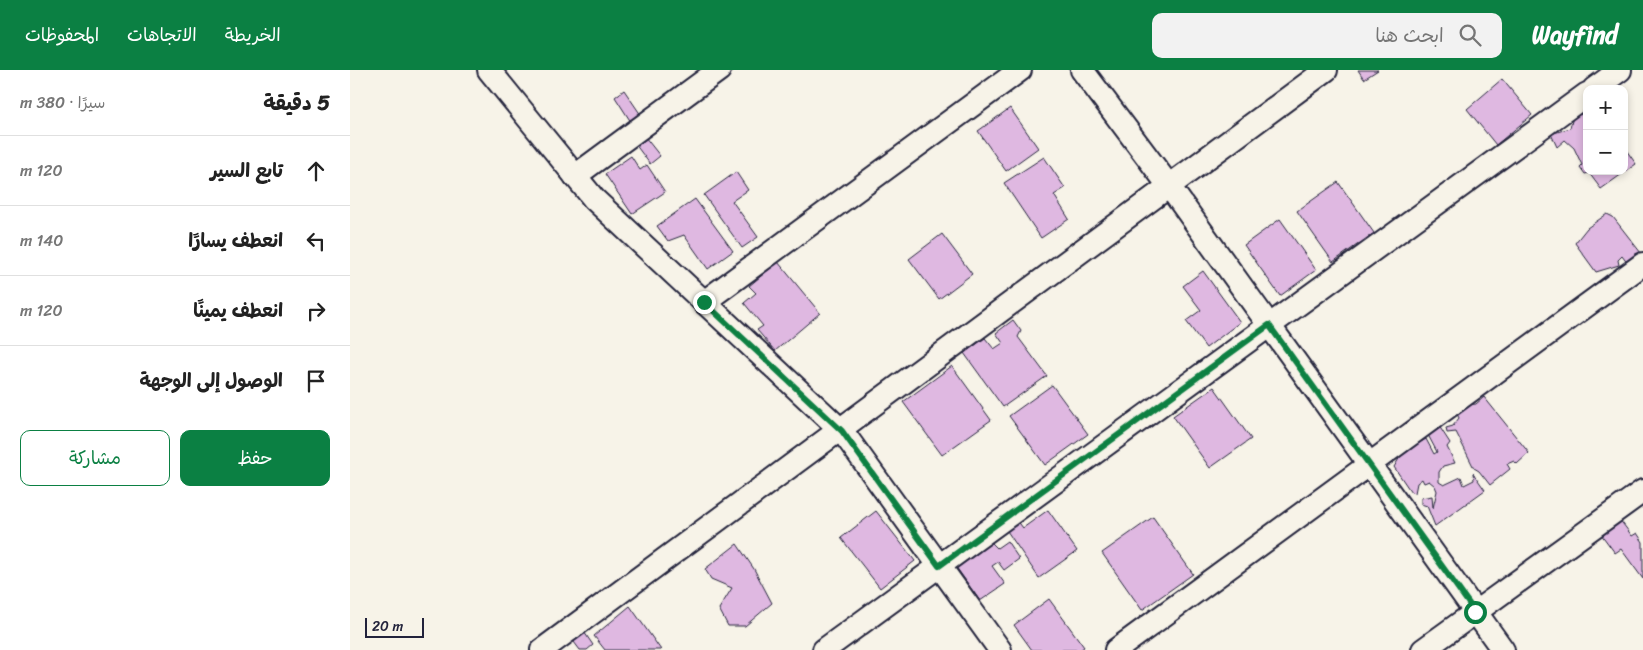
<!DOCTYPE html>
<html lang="ar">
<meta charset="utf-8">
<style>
body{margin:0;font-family:Sriracha,"Playpen Sans Arabic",sans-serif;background:#f2f2f2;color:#222;direction:rtl}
.controls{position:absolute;right:15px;top:15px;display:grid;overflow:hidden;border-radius:10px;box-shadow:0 2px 8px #0003}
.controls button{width:45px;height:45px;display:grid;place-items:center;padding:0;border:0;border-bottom:1px solid #e0e0e0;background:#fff;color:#222;font:25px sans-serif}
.scale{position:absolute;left:15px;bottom:12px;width:59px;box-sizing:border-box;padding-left:5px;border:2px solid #22223b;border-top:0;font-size:14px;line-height:18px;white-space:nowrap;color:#22223b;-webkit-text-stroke:4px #f7f3e8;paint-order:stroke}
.stop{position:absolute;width:15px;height:15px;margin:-11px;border:4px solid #0b8043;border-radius:50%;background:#fff}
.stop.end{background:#0b8043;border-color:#fff;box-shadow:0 1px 5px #0008}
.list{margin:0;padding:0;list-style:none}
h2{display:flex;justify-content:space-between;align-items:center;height:65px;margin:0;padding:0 20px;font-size:21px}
h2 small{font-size:16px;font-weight:400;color:#767676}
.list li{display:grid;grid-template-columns:32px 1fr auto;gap:15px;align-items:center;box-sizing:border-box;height:70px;padding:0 20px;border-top:1px solid #e0e0e0}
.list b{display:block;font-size:19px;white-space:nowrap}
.list em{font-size:16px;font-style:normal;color:#767676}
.actions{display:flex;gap:10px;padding:15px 20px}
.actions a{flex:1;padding:11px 0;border:1px solid #0b8043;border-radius:10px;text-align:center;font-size:18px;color:#0b8043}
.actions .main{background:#0b8043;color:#fff}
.icon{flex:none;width:28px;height:28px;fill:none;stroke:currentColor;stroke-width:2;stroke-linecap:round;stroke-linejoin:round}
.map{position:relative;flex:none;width:1293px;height:580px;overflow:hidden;direction:ltr}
header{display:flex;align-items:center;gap:30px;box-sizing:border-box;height:70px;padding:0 25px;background:#0b8043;color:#fff}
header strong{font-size:24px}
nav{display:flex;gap:28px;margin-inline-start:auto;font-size:18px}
.search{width:350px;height:45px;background:#f2f2f2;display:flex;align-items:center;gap:12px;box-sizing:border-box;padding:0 18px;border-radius:10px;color:#767676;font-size:19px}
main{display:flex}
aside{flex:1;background:#fff}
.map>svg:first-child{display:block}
.building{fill:#dfb8e1;stroke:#22223b}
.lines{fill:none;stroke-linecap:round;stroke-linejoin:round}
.minor-casing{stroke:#22223b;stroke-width:26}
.minor{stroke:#f7f3e8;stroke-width:22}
.route{stroke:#0b8043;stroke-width:6}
</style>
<header>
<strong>Wayfind</strong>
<div class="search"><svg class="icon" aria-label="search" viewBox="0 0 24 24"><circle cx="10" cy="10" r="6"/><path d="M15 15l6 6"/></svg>ابحث هنا</div>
<nav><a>الخريطة</a><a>الاتجاهات</a><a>المحفوظات</a></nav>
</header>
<main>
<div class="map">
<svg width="1293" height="580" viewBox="0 0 1293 580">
<rect width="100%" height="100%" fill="#f7f3e8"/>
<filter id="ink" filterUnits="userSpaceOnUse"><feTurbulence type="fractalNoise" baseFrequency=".02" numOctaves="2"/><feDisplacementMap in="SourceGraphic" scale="10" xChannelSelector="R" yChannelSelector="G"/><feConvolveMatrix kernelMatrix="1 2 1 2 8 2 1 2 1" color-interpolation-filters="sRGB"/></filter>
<g filter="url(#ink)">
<g class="building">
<polygon points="1008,0 1028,0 1014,9"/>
<polygon points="1152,9 1182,45 1146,75 1117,39"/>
<polygon points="274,20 291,45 281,52 265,27"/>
<polygon points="660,38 688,78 656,101 628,61"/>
<polygon points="1230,44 1237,49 1237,101 1274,101 1274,77 1286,94 1251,119 1239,103 1235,104 1230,97 1232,95 1224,78 1215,70 1207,77 1201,64 1220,58 1223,47"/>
<polygon points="295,67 310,86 300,94 285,74"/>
<polygon points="281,86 290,100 297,95 315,122 282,144 255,104"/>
<polygon points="694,87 715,118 704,125 719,149 691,168 654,113"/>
<polygon points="386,102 398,120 382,131 408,167 392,178 354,125"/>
<polygon points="988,112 1024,163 983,192 947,141"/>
<polygon points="345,129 383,181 358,199 334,165 318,171 307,156"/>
<polygon points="1257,144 1263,147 1291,183 1278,194 1272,186 1268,190 1269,195 1246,202 1225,173 1237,158"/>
<polygon points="930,149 966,200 930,226 894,175"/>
<polygon points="592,164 622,204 589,229 559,189"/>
<polygon points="428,192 470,243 425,281 407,260 413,256 394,233 406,223 399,216"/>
<polygon points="853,201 890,252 856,278 836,251 851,240 833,216"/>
<polygon points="663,250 671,261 668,267 697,306 653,337 614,283 635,268 644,279 653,273 646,263"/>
<polygon points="602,296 641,350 592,385 553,332"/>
<polygon points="702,315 738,364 695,395 659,346"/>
<polygon points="864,317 901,369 860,398 823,346"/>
<polygon points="1134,327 1179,383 1167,394 1164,391 1157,394 1160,399 1140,415 1129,401 1124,398 1106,362 1097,363 1096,358 1103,356 1109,348 1106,342 1117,335 1126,334"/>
<polygon points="1089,356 1100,373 1097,377 1105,393 1093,396 1089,402 1089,412 1094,415 1111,407 1114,415 1124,410 1123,403 1135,420 1085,456 1077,436 1071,434 1071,428 1082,426 1083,438 1087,421 1085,416 1079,411 1074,413 1072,409 1067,413 1065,423 1061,422 1044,397 1053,382 1076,369 1084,384 1087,382 1078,365"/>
<polygon points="698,440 727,481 689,508 655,458 667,450 673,458"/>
<polygon points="526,441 565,491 530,518 491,468"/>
<polygon points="803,447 843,504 792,540 752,483"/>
<polygon points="1270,450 1282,466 1287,463 1293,472 1293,509 1271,479 1265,483 1251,464"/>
<polygon points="657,471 669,489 654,500 648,492 642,496 655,514 630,531 606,497 641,472 647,478"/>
<polygon points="387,474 404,499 422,533 395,556 378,556 369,539 382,518 361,509 355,499"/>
<polygon points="699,529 734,577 730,580 682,580 664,555"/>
<polygon points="280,536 311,580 255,580 244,566"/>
<polygon points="232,559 243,575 237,580 230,580 221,568"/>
</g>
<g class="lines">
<defs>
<g id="minor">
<polyline points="139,0 244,129 492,361 650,580"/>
<polyline points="732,0 819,116 1153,580"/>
<polyline points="1244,19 1270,0"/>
<polyline points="225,106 369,0"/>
<polyline points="354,232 670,0"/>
<polyline points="192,580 976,0"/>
<polyline points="474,580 1237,24"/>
<polyline points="766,580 1293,194"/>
<polyline points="1073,580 1293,421"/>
</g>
</defs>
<use href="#minor" class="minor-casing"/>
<use href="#minor" class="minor"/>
</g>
</g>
<g class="lines" filter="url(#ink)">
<polyline class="route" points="354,232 492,361 589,496 919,255 1125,542"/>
</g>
</svg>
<div class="controls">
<button>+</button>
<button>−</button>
</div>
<div class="scale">20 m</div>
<div class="stop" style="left:1125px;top:542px"></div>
<div class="stop end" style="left:354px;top:232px"></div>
</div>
<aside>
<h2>5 دقيقة<small>سيرًا · 380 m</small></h2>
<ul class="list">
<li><svg class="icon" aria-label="ahead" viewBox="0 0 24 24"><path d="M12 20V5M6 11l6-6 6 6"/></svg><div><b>تابع السير</b></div><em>120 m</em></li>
<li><svg class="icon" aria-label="left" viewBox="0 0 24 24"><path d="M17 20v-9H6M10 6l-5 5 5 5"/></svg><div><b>انعطف يسارًا</b></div><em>140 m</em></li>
<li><svg class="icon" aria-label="right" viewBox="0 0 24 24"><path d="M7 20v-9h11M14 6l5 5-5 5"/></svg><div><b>انعطف يمينًا</b></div><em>120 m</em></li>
<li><svg class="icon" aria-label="arrive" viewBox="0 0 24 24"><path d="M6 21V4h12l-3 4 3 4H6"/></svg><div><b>الوصول إلى الوجهة</b></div></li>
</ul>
<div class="actions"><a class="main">حفظ</a><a>مشاركة</a></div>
</aside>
</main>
